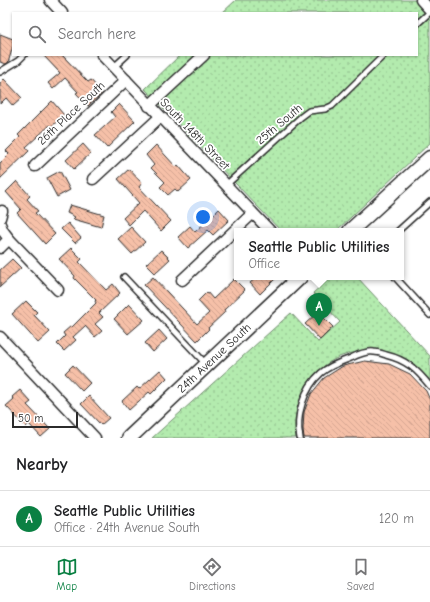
<!DOCTYPE html>
<meta charset="utf-8">
<style>
body{margin:0;font-family:"Comic Neue",sans-serif;background:#f6f6f6;color:#202124}
.scale{position:absolute;left:12px;bottom:10px;width:66px;box-sizing:border-box;padding-left:4px;border:2px solid #2b2b2b;border-top:0;font-size:11px;line-height:14px;white-space:nowrap;color:#2b2b2b;-webkit-text-stroke:3px #fff;paint-order:stroke}
.you{position:absolute;left:203px;top:217px;width:14px;height:14px;margin:-10px;border:3px solid #fff;border-radius:50%;background:#1a73e8;box-shadow:0 0 0 6px #1a73e833}
.badge{display:grid;place-items:center;width:26px;height:26px;border-radius:50%;background:#0b8043;color:#fff;font-size:13px;font-weight:700}
.pin{position:absolute;translate:-50% -33px;filter:drop-shadow(0 1px 2px #0008)}
.pin::after{content:'';position:absolute;top:21px;width:14px;height:12px;background:inherit;clip-path:polygon(0 0,100% 0,50% 100%)}
.popup{position:absolute;left:234px;top:228px;width:170px;height:52px;box-sizing:border-box;display:grid;place-content:center;border-radius:0px;background:#fff;filter:drop-shadow(0 1px 3px #0005);font-size:13px;white-space:nowrap;color:#757577}
.popup b{font-size:15px;color:#202124}
.popup::after{content:'';position:absolute;left:50%;top:100%;margin-left:-8px;border:8px solid transparent;border-top-color:#fff}
.list{margin:0;padding:0;list-style:none}
h2{display:flex;justify-content:space-between;align-items:center;height:52px;margin:0;padding:0 16px;font-size:17px}
h2 small{font-size:13px;font-weight:400;color:#757577}
.list li{display:grid;grid-template-columns:26px 1fr auto;gap:12px;align-items:center;box-sizing:border-box;height:56px;padding:0 16px;border-top:1px solid #e0e0e0}
.list b{display:block;font-size:15px;white-space:nowrap}
.list p{margin:0;font-size:13px;white-space:nowrap;color:#757577}
.list em{font-size:13px;font-style:normal;color:#757577}
.icon{flex:none;width:22px;height:22px;fill:none;stroke:currentColor;stroke-width:2;stroke-linecap:round;stroke-linejoin:round}
.map{position:relative;flex:none;width:430px;height:438px;overflow:hidden}
.search{position:absolute;background:#fff;box-shadow:0 1px 3px #0004;left:12px;right:12px;top:12px;height:44px;display:flex;align-items:center;gap:10px;box-sizing:border-box;padding:0 14px;border-radius:0px;color:#757577;font-size:15px}
.sheet{height:108px;background:#fff}
nav{display:flex;justify-content:space-around;align-items:center;box-sizing:border-box;height:56px;border-top:1px solid #e0e0e0;background:#fff;font-size:11px;color:#757577}
nav a{display:grid;justify-items:center;gap:2px}
nav .on{color:#0b8043}
.map>svg:first-child{display:block}
.grass{fill:url(#grass-dots);stroke:#6f8b6c}
.building{fill:url(#building-back-hatch);stroke:#2b2b2b}
.lines{fill:none;stroke-linecap:round;stroke-linejoin:round}
.lane-casing{stroke:#2b2b2b;stroke-width:8}
.street-casing{stroke:#2b2b2b;stroke-width:13}
.secondary-casing{stroke:#2b2b2b;stroke-width:17}
.lane{stroke:#fff;stroke-width:5}
.street{stroke:#fff;stroke-width:10}
.secondary{stroke:#fff;stroke-width:14}
.labels{text-anchor:middle;dominant-baseline:central;stroke-width:3.5;stroke-linejoin:round;paint-order:stroke}
.street-label{font-size:12px;fill:#2b2b2b;stroke:#fff}
</style>
<div class="map">
<svg width="430" height="438" viewBox="0 0 430 438">
<defs>
<pattern id="grass-dots" width="8" height="8" patternUnits="userSpaceOnUse"><rect width="8" height="8" fill="#b3ebae"/><path d="M2 2h.1M6 6h.1" fill="none" stroke="#9aca96" stroke-width="1.8" stroke-linecap="round"/></pattern>
<pattern id="building-back-hatch" width="6" height="6" patternUnits="userSpaceOnUse"><rect width="6" height="6" fill="#f6c0a8"/><path d="M-1 5l2 2M0 0l6 6M5-1l2 2" fill="none" stroke="#d3a591"/></pattern>
</defs>
<rect width="100%" height="100%" fill="#fff"/>
<filter id="ink" filterUnits="userSpaceOnUse"><feTurbulence type="fractalNoise" baseFrequency=".025" numOctaves="2"/><feDisplacementMap in="SourceGraphic" scale="8" xChannelSelector="R" yChannelSelector="G"/><feConvolveMatrix kernelMatrix="1 2 1 2 8 2 1 2 1" color-interpolation-filters="sRGB"/></filter>
<g filter="url(#ink)">
<g class="grass">
<polygon points="236,0 430,0 430,143 336,231 281,231 145,89 180,55 417,55 417,13 222,13"/>
<path d="M331 277H357L430 356V385C423 379 409 363 402 360 397 358 390 357 384 356 378 355 370 352 363 352 320 352 289 398 296 438H152L291 313 318 342 340 322 313 293Z"/>
</g>
<g class="building">
<polygon points="0,34 13,39 13,46 8,63 5,64 0,62"/>
<polygon points="43,55 62,55 88,82 91,80 102,93 88,106 76,93 78,92 65,78 53,89 48,83 60,73"/>
<polygon points="4,79 22,98 13,106 6,98 0,104 0,83"/>
<polygon points="52,101 64,115 51,127 50,125 26,147 29,151 0,179 0,163 9,154 6,151 20,137 18,135"/>
<polygon points="119,104 135,121 107,148 95,135 115,117 111,112"/>
<polygon points="83,144 91,153 74,169 66,160"/>
<polygon points="156,145 176,167 178,165 191,180 178,192 175,189 168,195 160,187 165,182 151,168 154,165 146,155"/>
<polygon points="129,169 142,183 139,187 171,221 161,231 143,211 129,225 123,218 139,203 118,179"/>
<polygon points="60,171 70,190 57,197 47,178"/>
<polygon points="17,181 30,196 27,199 38,211 35,213 55,234 45,244 17,213 21,209 6,192"/>
<polygon points="70,205 104,215 101,227 73,219 75,217 67,213"/>
<polygon points="219,209 229,220 213,235 208,230 188,248 178,237 190,226 195,232"/>
<polygon points="68,223 81,238 75,243 61,229"/>
<polygon points="131,227 145,242 132,254 118,239"/>
<polygon points="71,248 82,259 79,262 106,290 113,284 120,293 99,313 103,317 95,324 102,331 95,337 85,326 73,337 76,340 64,351 57,344 65,336 63,333 71,326 72,327 96,303 95,301 96,300 74,278 75,276 59,259"/>
<polygon points="161,250 170,259 155,273 146,264"/>
<polygon points="12,259 21,268 0,287 0,270"/>
<polygon points="153,277 197,324 209,313 198,301 207,292 213,299 234,279 245,290 224,310 225,312 208,328 209,329 197,341 144,285"/>
<polygon points="257,277 277,277 260,294 250,283"/>
<polygon points="26,301 37,312 34,315 50,332 38,343 12,314"/>
<polygon points="129,304 144,320 128,334 114,319"/>
<polygon points="318,312 333,327 320,340 305,324"/>
<polygon points="159,330 167,339 153,352 145,343"/>
<polygon points="365,361 389,364 410,374 426,391 430,400 430,438 304,438 303,429 304,412 311,394 324,378 343,366"/>
<polygon points="73,365 90,383 82,391 65,373"/>
<polygon points="160,370 167,378 151,394 149,392 129,410 122,401 137,387 139,389"/>
<polygon points="20,390 31,402 27,405 50,429 41,437 29,424 26,427 6,406 14,399 12,397"/>
<polygon points="89,396 109,418 101,425 81,404"/>
</g>
<g class="lines">
<defs>
<g id="lane">
<polyline points="417,24 430,12"/>
<polyline points="114,67 127,55"/>
<polyline points="0,72 18,61 24,55"/>
<polyline points="226,185 301,117 309,111 325,109 332,106 384,55"/>
<polyline points="398,231 430,202"/>
<polyline points="124,277 206,364"/>
<polyline points="395,277 430,315"/>
<path d="M300 438C295 416 304 388 321 373 329 366 340 362 351 358 357 355 367 351 374 352 378 352 383 354 386 355 407 360 417 370 430 386"/>
</g>
<g id="street">
<polyline points="50,0 62,13"/>
<polyline points="421,0 430,10"/>
<polyline points="102,55 270,231"/>
<polyline points="149,106 204,55"/>
<polyline points="35,166 126,80"/>
<polyline points="93,179 160,117"/>
<polyline points="0,218 2,211"/>
<polyline points="0,224 3,231 9,239 0,248"/>
<polyline points="9,239 58,290"/>
<polyline points="182,280 252,214"/>
<polyline points="0,337 95,438"/>
</g>
<g id="secondary">
<polyline points="350,231 430,158"/>
<polyline points="129,438 300,277"/>
</g>
</defs>
<use href="#lane" class="lane-casing"/>
<use href="#street" class="street-casing"/>
<use href="#secondary" class="secondary-casing"/>
<use href="#lane" class="lane"/>
<use href="#street" class="street"/>
<use href="#secondary" class="secondary"/>
</g>
</g>
<g class="labels">
<g class="street-label">
<text transform="translate(71 113) rotate(-43)">26th Place South</text>
<text transform="translate(279 124) rotate(-40)">25th South</text>
<text transform="translate(195 134) rotate(46)">South 148th Street</text>
<text transform="translate(214 358) rotate(-43)">24th Avenue South</text>
</g>
</g>
</svg>
<div class="scale">50 m</div>
<div class="you"></div>
<div class="pin badge" style="left:319px;top:326px">A</div>
<div class="popup"><b>Seattle Public Utilities</b>Office</div>
<div class="search"><svg class="icon" aria-label="search" viewBox="0 0 24 24"><circle cx="10" cy="10" r="6"/><path d="M15 15l6 6"/></svg>Search here</div>
</div>
<section class="sheet">
<h2>Nearby<small></small></h2>
<ul class="list">
<li><span class="badge">A</span><div><b>Seattle Public Utilities</b><p>Office · 24th Avenue South</p></div><em>120 m</em></li>
</ul>
</section>
<nav>
<a class="on"><svg class="icon" aria-label="map" viewBox="0 0 24 24"><path d="M3 6l6-2 6 2 6-2v14l-6 2-6-2-6 2zM9 4v14M15 6v14"/></svg>Map</a>
<a><svg class="icon" aria-label="directions" viewBox="0 0 24 24"><path d="M12 3l9 9-9 9-9-9zM9 14v-3h6M13 9l2 2-2 2"/></svg>Directions</a>
<a><svg class="icon" aria-label="saved" viewBox="0 0 24 24"><path d="M7 4h10v16l-5-4-5 4z"/></svg>Saved</a>
</nav>
